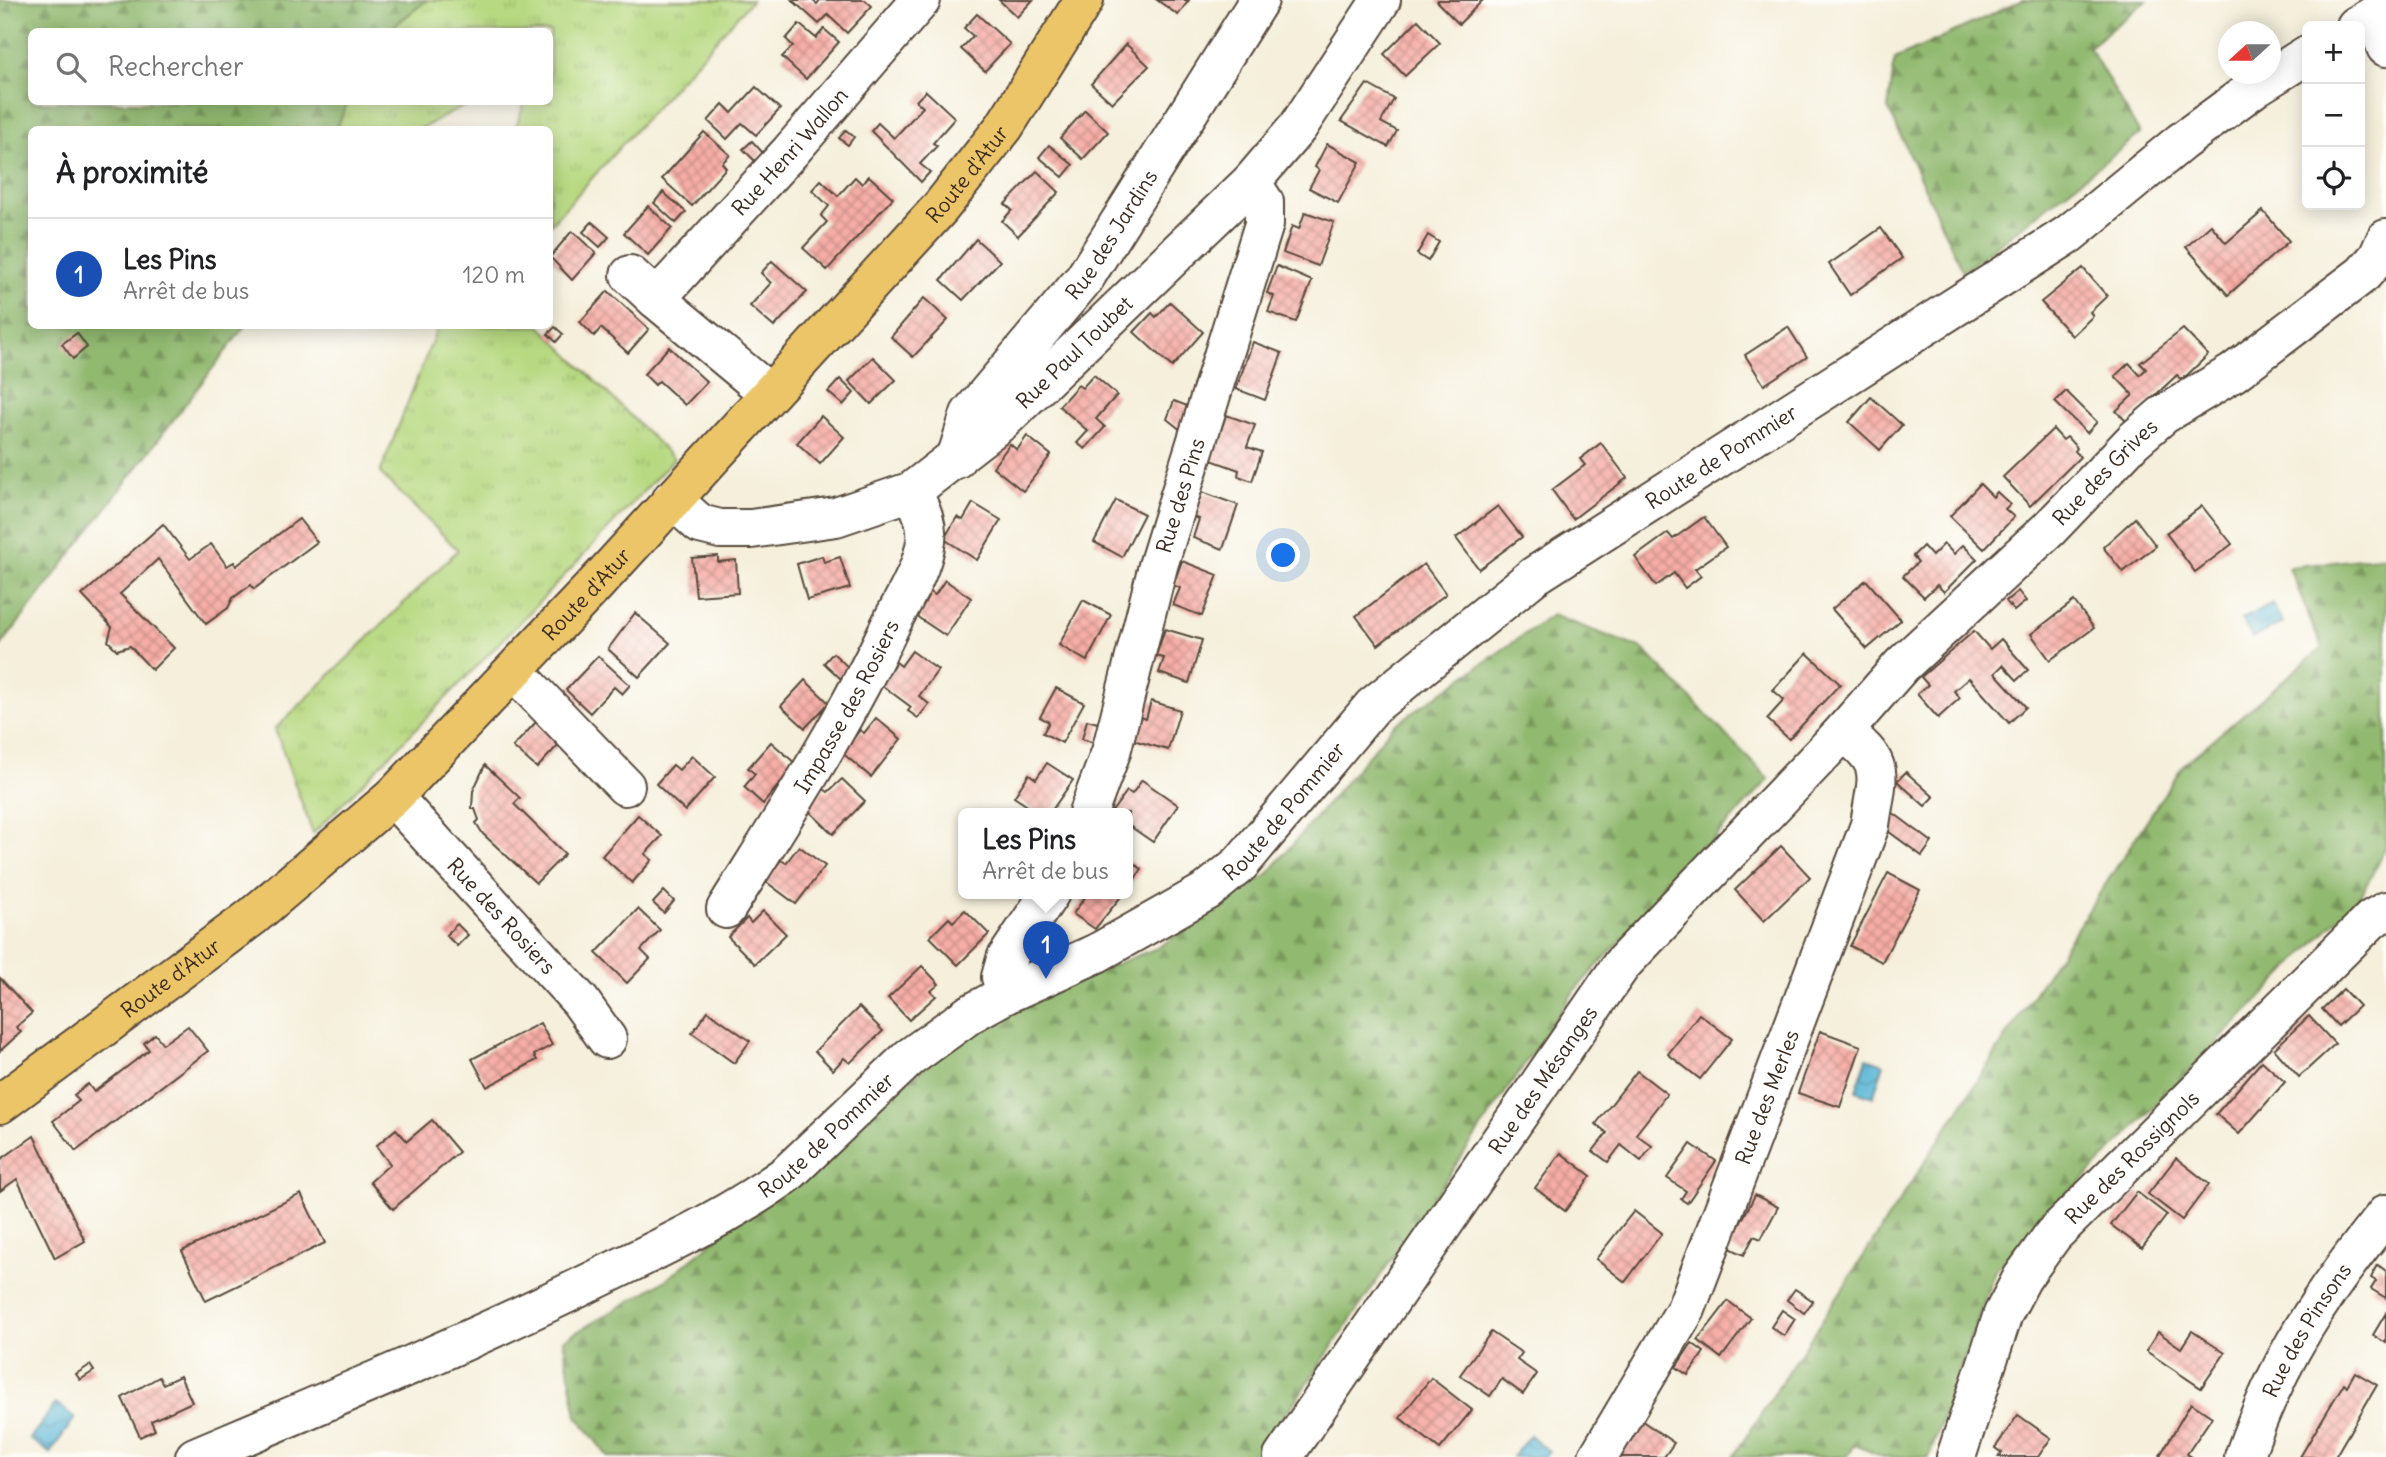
<!DOCTYPE html>
<html lang="fr">
<meta charset="utf-8">
<style>
body{margin:0;font-family:Delius,sans-serif;background:#f6f6f6;color:#202124}
.controls{position:absolute;right:21px;top:21px;display:grid;overflow:hidden;border-radius:10px;box-shadow:0 4px 18px #0003}
.controls button{width:63px;height:63px;display:grid;place-items:center;padding:0;border:0;border-bottom:2px solid #e0e0e0;background:#fff;color:#202124;font:35px sans-serif}
.compass{position:absolute;left:2218px;top:21px;width:63px;height:63px;border-radius:50%;background:#fff;box-shadow:0 4px 18px #0003;rotate:249deg}
.you{position:absolute;left:1284px;top:556px;width:24px;height:24px;margin:-18px;border:5px solid #fff;border-radius:50%;background:#1a73e8;box-shadow:0 0 0 10px #1a73e833}
.badge{display:grid;place-items:center;width:46px;height:46px;border-radius:50%;background:#1f6fb2;color:#fff;font-size:23px;font-weight:700}
.pin{position:absolute;translate:-50% -58px;filter:drop-shadow(0 2px 4px #0008)}
.pin::after{content:'';position:absolute;top:37px;width:24px;height:21px;background:inherit;clip-path:polygon(0 0,100% 0,50% 100%)}
.popup{position:absolute;left:958px;top:808px;width:175px;height:91px;box-sizing:border-box;display:grid;place-content:center;border-radius:10px;background:#fff;filter:drop-shadow(0 2px 5px #0005);font-size:23px;white-space:nowrap;color:#757577}
.popup b{font-size:26px;color:#202124}
.popup::after{content:'';position:absolute;left:50%;top:100%;margin-left:-14px;border:14px solid transparent;border-top-color:#fff}
.list{margin:0;padding:0;list-style:none}
h2{display:flex;justify-content:space-between;align-items:center;height:91px;margin:0;padding:0 28px;font-size:30px}
h2 small{font-size:23px;font-weight:400;color:#757577}
.list li{display:grid;grid-template-columns:46px 1fr auto;gap:21px;align-items:center;box-sizing:border-box;height:112px;padding:0 28px;border-top:2px solid #e0e0e0}
.list b{display:block;font-size:26px;white-space:nowrap}
.list p{margin:0;font-size:23px;white-space:nowrap;color:#757577}
.list em{font-size:23px;font-style:normal;color:#757577}
.icon{flex:none;width:38px;height:38px;fill:none;stroke:currentColor;stroke-width:2;stroke-linecap:round;stroke-linejoin:round}
.map{position:relative;flex:none;width:2386px;height:1457px;overflow:hidden}
.search{position:absolute;background:#fff;box-shadow:0 4px 18px #0003;left:28px;top:28px;width:525px;height:77px;display:flex;align-items:center;gap:18px;box-sizing:border-box;padding:0 24px;border-radius:10px;color:#757577;font-size:26px}
.panel{position:absolute;background:#fff;box-shadow:0 4px 18px #0003;left:28px;top:126px;width:525px;height:203px;border-radius:10px}
.map>svg:first-child{display:block}
.grass{fill:url(#grass-tufts);stroke:#798250;stroke-width:2}
.forest{fill:url(#forest-firs);stroke:#667246;stroke-width:2}
.water{fill:url(#water-waves);stroke:#4a707a;stroke-width:2}
.building{fill:url(#building-cross-hatch)}
.lines{fill:none;stroke-linecap:round;stroke-linejoin:round}
.minor-casing{stroke:#57483a;stroke-width:42}
.major-casing{stroke:#57483a;stroke-width:42}
.minor{stroke:#fff;stroke-width:38}
.major{stroke:#edc569;stroke-width:38}
.labels{text-anchor:middle;dominant-baseline:central;stroke-width:6;stroke-linejoin:round;paint-order:stroke}
.street-label{font-size:21px;fill:#3b2a1e;stroke:#fdfcf7}
</style>
<div class="map">
<svg width="2386" height="1457" viewBox="0 0 2386 1457">
<defs>
<pattern id="grass-tufts" width="24" height="20" patternUnits="userSpaceOnUse" patternTransform="scale(1.75)"><rect width="24" height="20" fill="#b7d981"/><path d="M3 7l-1-3M5 7V3M7 7l1-3M15 17l-1-3M17 17v-4M19 17l1-3" fill="none" stroke="#9eba6f"/></pattern>
<pattern id="forest-firs" width="22" height="20" patternUnits="userSpaceOnUse" patternTransform="scale(1.75)"><rect width="22" height="20" fill="#91b96f"/><path d="M5 1l3.5 6h-7zM16 11l3.5 6h-7z" fill="#78975b"/></pattern>
<pattern id="water-waves" width="16" height="10" patternUnits="userSpaceOnUse" patternTransform="scale(1.75)"><rect width="16" height="10" fill="#58b6d6"/><path d="M0 5q4-4 8 0t8 0" fill="none" stroke="#4a94ad"/></pattern>
<pattern id="building-cross-hatch" width="8" height="8" patternUnits="userSpaceOnUse" patternTransform="scale(1.75)"><rect width="8" height="8" fill="#f7aea7"/><path d="M0 0l8 8M0 8l8-8" fill="none" stroke="#c98e87"/></pattern>
</defs>
<rect width="100%" height="100%" fill="#fdfcf7"/>
<filter id="ink" filterUnits="userSpaceOnUse"><feTurbulence type="fractalNoise" baseFrequency=".0143" numOctaves="2"/><feDisplacementMap in="SourceGraphic" scale="14" xChannelSelector="R" yChannelSelector="G"/><feConvolveMatrix kernelMatrix="1 2 1 2 8 2 1 2 1" color-interpolation-filters="sRGB"/></filter>
<filter id="wash" filterUnits="userSpaceOnUse"><feTurbulence type="fractalNoise" baseFrequency=".00686" numOctaves="4" result="noise"/><feDisplacementMap in="SourceGraphic" scale="28" xChannelSelector="R" yChannelSelector="G"/><feGaussianBlur stdDeviation="1.57" result="paint"/><feColorMatrix in="noise" values="0 0 0 0 0 0 0 0 0 0 0 0 0 0 0 0 0 1.4 0 .05"/><feComposite in="paint" operator="in"/></filter>
<g filter="url(#wash)">
<rect width="100%" height="100%" fill="#f5efdb"/>
<g class="grass">
<polygon points="427,0 752,0 550,225 550,130 515,129 525,102 550,102 550,32 387,32"/>
<polygon points="348,102 472,102 420,129 336,130"/>
<polygon points="438,326 540,326 674,459 527,615 313,834 275,729 458,550 380,473"/>
</g>
<g class="forest">
<polygon points="0,0 427,0 387,31 32,32 32,102 348,102 336,129 32,130 32,326 245,326 0,647"/>
<polygon points="2023,0 2147,0 2089,47 2140,134 1963,272 1888,108 1895,59"/>
<polygon points="2386,556 2386,847 2362,894 1995,1270 1929,1457 1883,1457 1855,1445 1846,1457 1733,1457 2183,765 2322,648 2289,567"/>
<polygon points="1552,615 1643,649 1769,779 1575,990 1257,1457 608,1457 577,1416 563,1340 666,1280 989,1014 1157,948 1266,876 1392,727"/>
</g>
<g class="water">
<polygon points="2273,604 2283,623 2252,638 2242,619"/>
<polygon points="1867,1058 1884,1064 1873,1097 1856,1091"/>
<polygon points="56,1403 75,1418 50,1453 30,1439"/>
<polygon points="1530,1435 1549,1451 1544,1457 1512,1457"/>
</g>
<g id="blocks">
<g class="building">
<polygon points="792,0 812,0 817,4 820,0 865,0 872,6 847,33 828,15 819,24"/>
<polygon points="999,0 1033,0 1017,17"/>
<polygon points="1157,0 1189,0 1178,15"/>
<polygon points="1438,0 1483,0 1459,24 1437,2"/>
<polygon points="977,14 1010,44 985,71 961,49 973,36 964,28"/>
<polygon points="1418,20 1440,43 1405,76 1384,54"/>
<polygon points="799,24 816,38 824,29 839,42 806,79 782,57 793,46 786,39"/>
<polygon points="1126,44 1149,66 1112,103 1091,84"/>
<polygon points="1367,84 1394,99 1381,122 1397,131 1388,147 1341,121"/>
<polygon points="756,87 780,109 756,135 742,123 727,139 708,121 723,104 732,113"/>
<polygon points="926,91 955,118 933,143 937,146 920,164 930,172 921,182 871,131 878,123 894,138 923,107 916,101"/>
<polygon points="1085,110 1108,132 1083,159 1060,138"/>
<polygon points="846,130 854,137 848,145 839,138"/>
<polygon points="704,132 730,155 722,163 726,168 692,206 662,179"/>
<polygon points="752,141 763,153 755,161 743,149"/>
<polygon points="1327,144 1360,162 1338,203 1309,188 1319,170 1315,167"/>
<polygon points="1049,145 1073,165 1063,177 1039,157"/>
<polygon points="1037,171 1059,192 1018,236 1002,221 1012,210 1005,204"/>
<polygon points="869,176 893,198 827,270 803,248 827,222 821,216 829,206 812,190 821,180 838,196 855,177 862,184"/>
<polygon points="663,192 686,212 676,223 654,203"/>
<polygon points="648,206 672,228 648,255 624,233"/>
<polygon points="2263,211 2289,241 2228,295 2186,247 2211,225 2226,243"/>
<polygon points="1305,212 1334,222 1318,266 1283,253 1292,226 1299,229"/>
<polygon points="592,222 609,237 600,247 583,232"/>
<polygon points="1881,228 1902,258 1850,295 1829,264"/>
<polygon points="572,231 596,253 572,280 550,257"/>
<polygon points="1428,235 1439,242 1428,261 1417,254"/>
<polygon points="976,239 1000,261 963,300 941,280"/>
<polygon points="772,261 807,292 774,327 750,306 771,283 761,273"/>
<polygon points="1277,266 1312,281 1296,322 1268,312 1274,296 1267,293"/>
<polygon points="2083,268 2107,296 2090,312 2093,316 2072,336 2041,302"/>
<polygon points="608,291 649,329 628,353 601,328 594,336 580,322"/>
<polygon points="924,298 948,320 913,357 891,337"/>
<polygon points="1170,302 1203,332 1172,367 1134,332 1152,313 1156,317"/>
<polygon points="555,327 563,334 556,342 548,334"/>
<polygon points="1788,327 1807,357 1764,385 1745,355"/>
<polygon points="2183,329 2208,355 2182,380 2177,375 2127,422 2116,411 2133,395 2115,376 2129,363 2140,375 2146,369 2140,363"/>
<polygon points="77,333 87,347 73,359 62,344"/>
<polygon points="1253,342 1282,353 1265,400 1236,389"/>
<polygon points="669,347 707,382 685,405 659,381 655,385 644,374"/>
<polygon points="873,357 896,380 871,404 849,381"/>
<polygon points="1094,375 1117,395 1096,419 1105,427 1085,449 1077,443 1088,431 1059,406 1078,385 1082,388"/>
<polygon points="840,379 854,393 843,405 828,392"/>
<polygon points="2066,391 2097,422 2087,433 2055,402"/>
<polygon points="1871,397 1902,425 1880,450 1849,422"/>
<polygon points="1174,401 1190,407 1182,431 1167,419"/>
<polygon points="1226,415 1255,425 1247,447 1262,452 1252,481 1238,476 1239,470 1211,460"/>
<polygon points="821,416 844,437 820,464 797,443"/>
<polygon points="2053,429 2063,440 2067,437 2077,448 2075,451 2080,457 2030,506 2003,477"/>
<polygon points="1027,436 1051,455 1023,491 993,467 1010,444 1017,450"/>
<polygon points="1601,443 1627,478 1573,519 1552,490 1585,465 1580,459"/>
<polygon points="1980,484 1993,497 1997,492 2010,504 2005,509 2014,517 1984,549 1950,516"/>
<polygon points="1202,492 1238,505 1223,549 1193,538 1199,519 1193,517"/>
<polygon points="1116,500 1144,514 1122,557 1094,542"/>
<polygon points="973,503 1001,520 977,560 944,539 957,517 963,520"/>
<polygon points="1498,506 1522,537 1479,569 1456,538"/>
<polygon points="2202,506 2232,544 2195,572 2166,533"/>
<polygon points="1704,517 1726,547 1695,569 1701,576 1685,588 1674,573 1656,586 1635,557 1668,533 1673,539"/>
<polygon points="2135,518 2156,546 2123,572 2103,547"/>
<polygon points="299,519 317,542 254,589 251,585 233,598 228,608 206,624 158,559 120,594 174,648 152,670 130,646 117,650 108,641 112,627 82,595 163,524 190,559 211,544 227,566 234,562 236,566"/>
<polygon points="1944,544 1954,554 1963,545 1977,559 1944,592 1937,585 1924,597 1903,576 1918,562 1913,556 1923,546 1932,556"/>
<polygon points="718,556 718,562 736,560 738,593 696,596 692,558"/>
<polygon points="822,556 824,562 840,557 850,588 807,600 797,564"/>
<polygon points="1182,561 1218,575 1202,616 1173,605 1180,588 1173,585"/>
<polygon points="1424,564 1446,594 1378,645 1356,616"/>
<polygon points="945,580 971,598 946,636 913,614 929,591 935,595"/>
<polygon points="1866,580 1901,620 1867,649 1832,609"/>
<polygon points="2018,591 2026,601 2014,611 2006,601"/>
<polygon points="1083,600 1111,615 1087,661 1059,645"/>
<polygon points="2074,601 2094,628 2050,660 2031,634"/>
<polygon points="635,613 670,643 639,677 608,649"/>
<polygon points="1165,629 1202,640 1189,683 1159,673 1164,658 1156,656"/>
<polygon points="1974,631 1990,649 2001,639 2028,670 2017,680 2003,665 1995,673 2026,707 2009,723 1969,678 1954,691 1960,698 1938,718 1917,694 1928,685 1921,677"/>
<polygon points="912,651 938,670 919,696 929,704 918,718 908,711 911,707 880,684 896,662 901,666"/>
<polygon points="833,653 850,669 841,679 824,663"/>
<polygon points="1807,653 1840,684 1789,739 1767,719 1784,700 1773,690"/>
<polygon points="598,656 630,685 622,694 614,687 590,713 566,690"/>
<polygon points="805,680 829,703 805,728 781,706"/>
<polygon points="1056,688 1084,703 1062,743 1043,733 1049,722 1040,717"/>
<polygon points="1151,701 1180,710 1168,750 1133,740 1140,717 1146,719"/>
<polygon points="876,718 901,739 871,777 841,752 860,730 864,733"/>
<polygon points="1087,720 1101,724 1095,743 1082,739"/>
<polygon points="536,722 560,743 537,768 513,747"/>
<polygon points="771,742 796,764 763,804 744,787 755,774 748,768"/>
<polygon points="692,756 715,777 685,811 656,784 673,765 679,770"/>
<polygon points="1047,763 1073,780 1050,813 1038,813 1014,797 1029,774 1036,779"/>
<polygon points="485,765 520,798 514,804 565,854 536,883 483,834 476,823 479,820 475,809 472,809 473,791"/>
<polygon points="1906,772 1934,797 1925,806 1897,781"/>
<polygon points="842,779 865,801 833,834 806,808 824,789 828,792"/>
<polygon points="1142,780 1178,805 1153,842 1128,825 1128,813 1111,813 1127,791 1132,794"/>
<polygon points="1888,809 1932,842 1922,856 1877,823"/>
<polygon points="638,815 662,836 645,854 652,860 632,883 602,856"/>
<polygon points="799,846 825,866 796,904 765,881 781,860 786,863"/>
<polygon points="1781,846 1810,877 1764,921 1735,890"/>
<polygon points="1128,860 1142,869 1128,888"/>
<polygon points="1888,873 1920,890 1882,962 1850,946"/>
<polygon points="664,891 674,901 664,913 653,903"/>
<polygon points="1088,893 1124,893 1095,929 1073,914"/>
<polygon points="638,909 660,930 641,950 650,959 627,983 596,953"/>
<polygon points="965,910 989,934 958,965 930,937 949,918 953,922"/>
<polygon points="763,911 786,934 755,964 728,937 747,918 751,923"/>
<polygon points="457,924 468,935 457,946 446,935"/>
<polygon points="922,966 939,984 931,991 936,996 909,1020 888,998"/>
<polygon points="0,978 32,1013 16,1027 21,1032 0,1051"/>
<polygon points="2343,989 2359,1006 2338,1026 2322,1009"/>
<polygon points="859,1007 883,1031 850,1063 844,1058 833,1070 815,1051"/>
<polygon points="708,1011 750,1041 734,1063 692,1033"/>
<polygon points="1699,1014 1732,1039 1700,1079 1668,1054"/>
<polygon points="2309,1016 2335,1044 2299,1077 2274,1049"/>
<polygon points="540,1023 552,1045 534,1055 537,1060 487,1087 472,1059"/>
<polygon points="188,1026 208,1051 76,1151 53,1121 79,1101 74,1095 88,1084 94,1092 149,1050 144,1043 155,1034 163,1044"/>
<polygon points="1820,1031 1861,1046 1840,1107 1798,1093"/>
<polygon points="2262,1061 2285,1082 2239,1134 2216,1114"/>
<polygon points="1637,1071 1667,1094 1636,1134 1652,1146 1641,1161 1621,1145 1608,1162 1593,1151 1607,1133 1596,1124"/>
<polygon points="432,1120 459,1152 393,1209 370,1182 390,1164 376,1146 396,1129 407,1141"/>
<polygon points="34,1136 85,1241 55,1258 17,1179 0,1191 0,1160"/>
<polygon points="1691,1144 1716,1161 1687,1203 1681,1199 1686,1191 1667,1178"/>
<polygon points="1561,1153 1591,1176 1565,1211 1535,1188"/>
<polygon points="2176,1158 2209,1184 2182,1220 2148,1194"/>
<polygon points="2137,1192 2167,1215 2142,1248 2111,1225"/>
<polygon points="301,1194 325,1243 206,1301 182,1251"/>
<polygon points="1755,1195 1778,1207 1761,1239 1754,1236 1744,1255 1728,1247"/>
<polygon points="1634,1211 1662,1233 1625,1282 1596,1259"/>
<polygon points="2378,1265 2386,1271 2386,1298 2371,1289 2376,1281 2371,1278"/>
<polygon points="1795,1289 1813,1301 1804,1313 1787,1300"/>
<polygon points="1728,1301 1751,1318 1721,1358 1698,1340"/>
<polygon points="1782,1310 1795,1319 1784,1336 1771,1327"/>
<polygon points="2386,1313 2386,1343 2373,1335"/>
<polygon points="2192,1331 2225,1353 2201,1388 2146,1351 2158,1332 2181,1348"/>
<polygon points="1491,1332 1522,1353 1517,1360 1537,1374 1523,1394 1502,1379 1490,1396 1460,1375"/>
<polygon points="1692,1343 1704,1352 1688,1375 1676,1367"/>
<polygon points="90,1365 94,1371 80,1380 76,1374"/>
<polygon points="2355,1372 2377,1385 2335,1457 2300,1457 2344,1383 2347,1386"/>
<polygon points="180,1376 192,1402 151,1421 155,1430 140,1437 122,1398 159,1377 163,1384"/>
<polygon points="1431,1378 1472,1410 1440,1449 1400,1418"/>
<polygon points="2191,1403 2212,1417 2187,1454 2192,1457 2159,1457"/>
<polygon points="2018,1415 2051,1438 2038,1457 1998,1457 2002,1453 1995,1448"/>
<polygon points="1638,1418 1674,1443 1664,1457 1616,1457"/>
</g>
</g>
</g>
<g filter="url(#ink)">
<use href="#blocks" fill-opacity="0" stroke="#57483a" stroke-width="2"/>
<g class="lines">
<defs>
<g id="minor">
<polyline points="2375,15 2386,47"/>
<polyline points="2356,26 2386,8"/>
<polyline points="630,275 656,299"/>
<path id="s1" d="M769 393 656 299 790 152 921 0"/>
<path id="s2" d="M956 459 970 414 1084 279 1259 0"/>
<path id="s3" d="M672 499 700 524 720 529H751L836 517 912 491 1001 422 1251 182 1298 127 1381 0"/>
<polyline points="514,671 625,786"/>
<path id="s4" d="M393 797 580 1001 607 1039"/>
<path id="s5" d="M1088 813 1111 752 1158 566 1264 224V202L1251 182"/>
<path id="s6" d="M726 909C784 816 844 724 891 624 904 598 922 570 926 541 928 522 920 508 912 491"/>
<polyline points="1006,994 1001,977 1006,959 1050,893"/>
<path id="s7" d="M195 1457C330 1400 465 1344 597 1279 662 1247 728 1217 787 1174L909 1058 970 1014 1006 994 1097 953 1207 891 1240 864 1373 706 1534 576 2069 234 2181 142 2257 86 2307 55"/>
<path id="s8" d="M1283 1457 1622 964 1843 732 1902 665 2050 528 2134 440 2163 415 2233 373 2363 274 2378 257 2386 239"/>
<path id="s9" d="M1598 1457 1686 1309 1870 825C1877 775 1888 764 1843 732"/>
<path id="s10" d="M1956 1457 2003 1314 2022 1278 2053 1235 2372 919 2386 911"/>
<path id="s11" d="M2244 1457C2277 1361 2322 1292 2386 1214"/>
</g>
<g id="major">
<path id="s12" d="M0 1104 252 917 393 797 594 586 940 208 1004 127 1084 0"/>
</g>
</defs>
<use href="#minor" class="minor-casing"/>
<use href="#major" class="major-casing"/>
<use href="#minor" class="minor"/>
<use href="#major" class="major"/>
</g>
</g>
<g class="labels">
<g class="street-label">
<text stroke="none"><textPath href="#s1" startOffset="346">Rue Henri Wallon</textPath></text>
<text stroke="none"><textPath href="#s12" startOffset="1346">Route d'Atur</textPath></text>
<text stroke="none"><textPath href="#s2" startOffset="276">Rue des Jardins</textPath></text>
<text stroke="none"><textPath href="#s3" startOffset="469">Rue Paul Toubet</textPath></text>
<text stroke="none"><textPath href="#s7" startOffset="1846">Route de Pommier</textPath></text>
<text stroke="none"><textPath href="#s8" startOffset="1288">Rue des Grives</textPath></text>
<text stroke="none"><textPath href="#s5" startOffset="331">Rue des Pins</textPath></text>
<text stroke="none"><textPath href="#s12" startOffset="779">Route d'Atur</textPath></text>
<text stroke="none"><textPath href="#s6" startOffset="236">Impasse des Rosiers</textPath></text>
<text stroke="none"><textPath href="#s7" startOffset="1279">Route de Pommier</textPath></text>
<text stroke="none"><textPath href="#s4" startOffset="161">Rue des Rosiers</textPath></text>
<text stroke="none"><textPath href="#s12" startOffset="212">Route d'Atur</textPath></text>
<text stroke="none"><textPath href="#s8" startOffset="458">Rue des Mésanges</textPath></text>
<text stroke="none"><textPath href="#s9" startOffset="399">Rue des Merles</textPath></text>
<text stroke="none"><textPath href="#s7" startOffset="712">Route de Pommier</textPath></text>
<text stroke="none"><textPath href="#s10" startOffset="355">Rue des Rossignols</textPath></text>
<text stroke="none"><textPath href="#s11" startOffset="142">Rue des Pinsons</textPath></text>
</g>
</g>
</svg>
<div class="controls">
<button>+</button>
<button>−</button>
<button><svg class="icon" aria-label="locate" viewBox="0 0 24 24"><circle cx="12" cy="12" r="6"/><path d="M12 2v4M12 18v4M2 12h4M18 12h4"/></svg></button>
</div>
<svg class="compass" viewBox="-18 -18 36 36"><path d="M0-13l5 13h-10z" fill="#e53935"/><path d="M0 13l5-13h-10z" fill="#757577"/></svg>
<div class="you"></div>
<div class="pin badge" style="left:1046px;top:979px;background:#1a4fb4">1</div>
<div class="popup"><b>Les Pins</b>Arrêt de bus</div>
<div class="search"><svg class="icon" aria-label="search" viewBox="0 0 24 24"><circle cx="10" cy="10" r="6"/><path d="M15 15l6 6"/></svg>Rechercher</div>
<section class="panel">
<h2>À proximité<small></small></h2>
<ul class="list">
<li><span class="badge" style="background:#1a4fb4">1</span><div><b>Les Pins</b><p>Arrêt de bus</p></div><em>120 m</em></li>
</ul>
</section>
</div>
